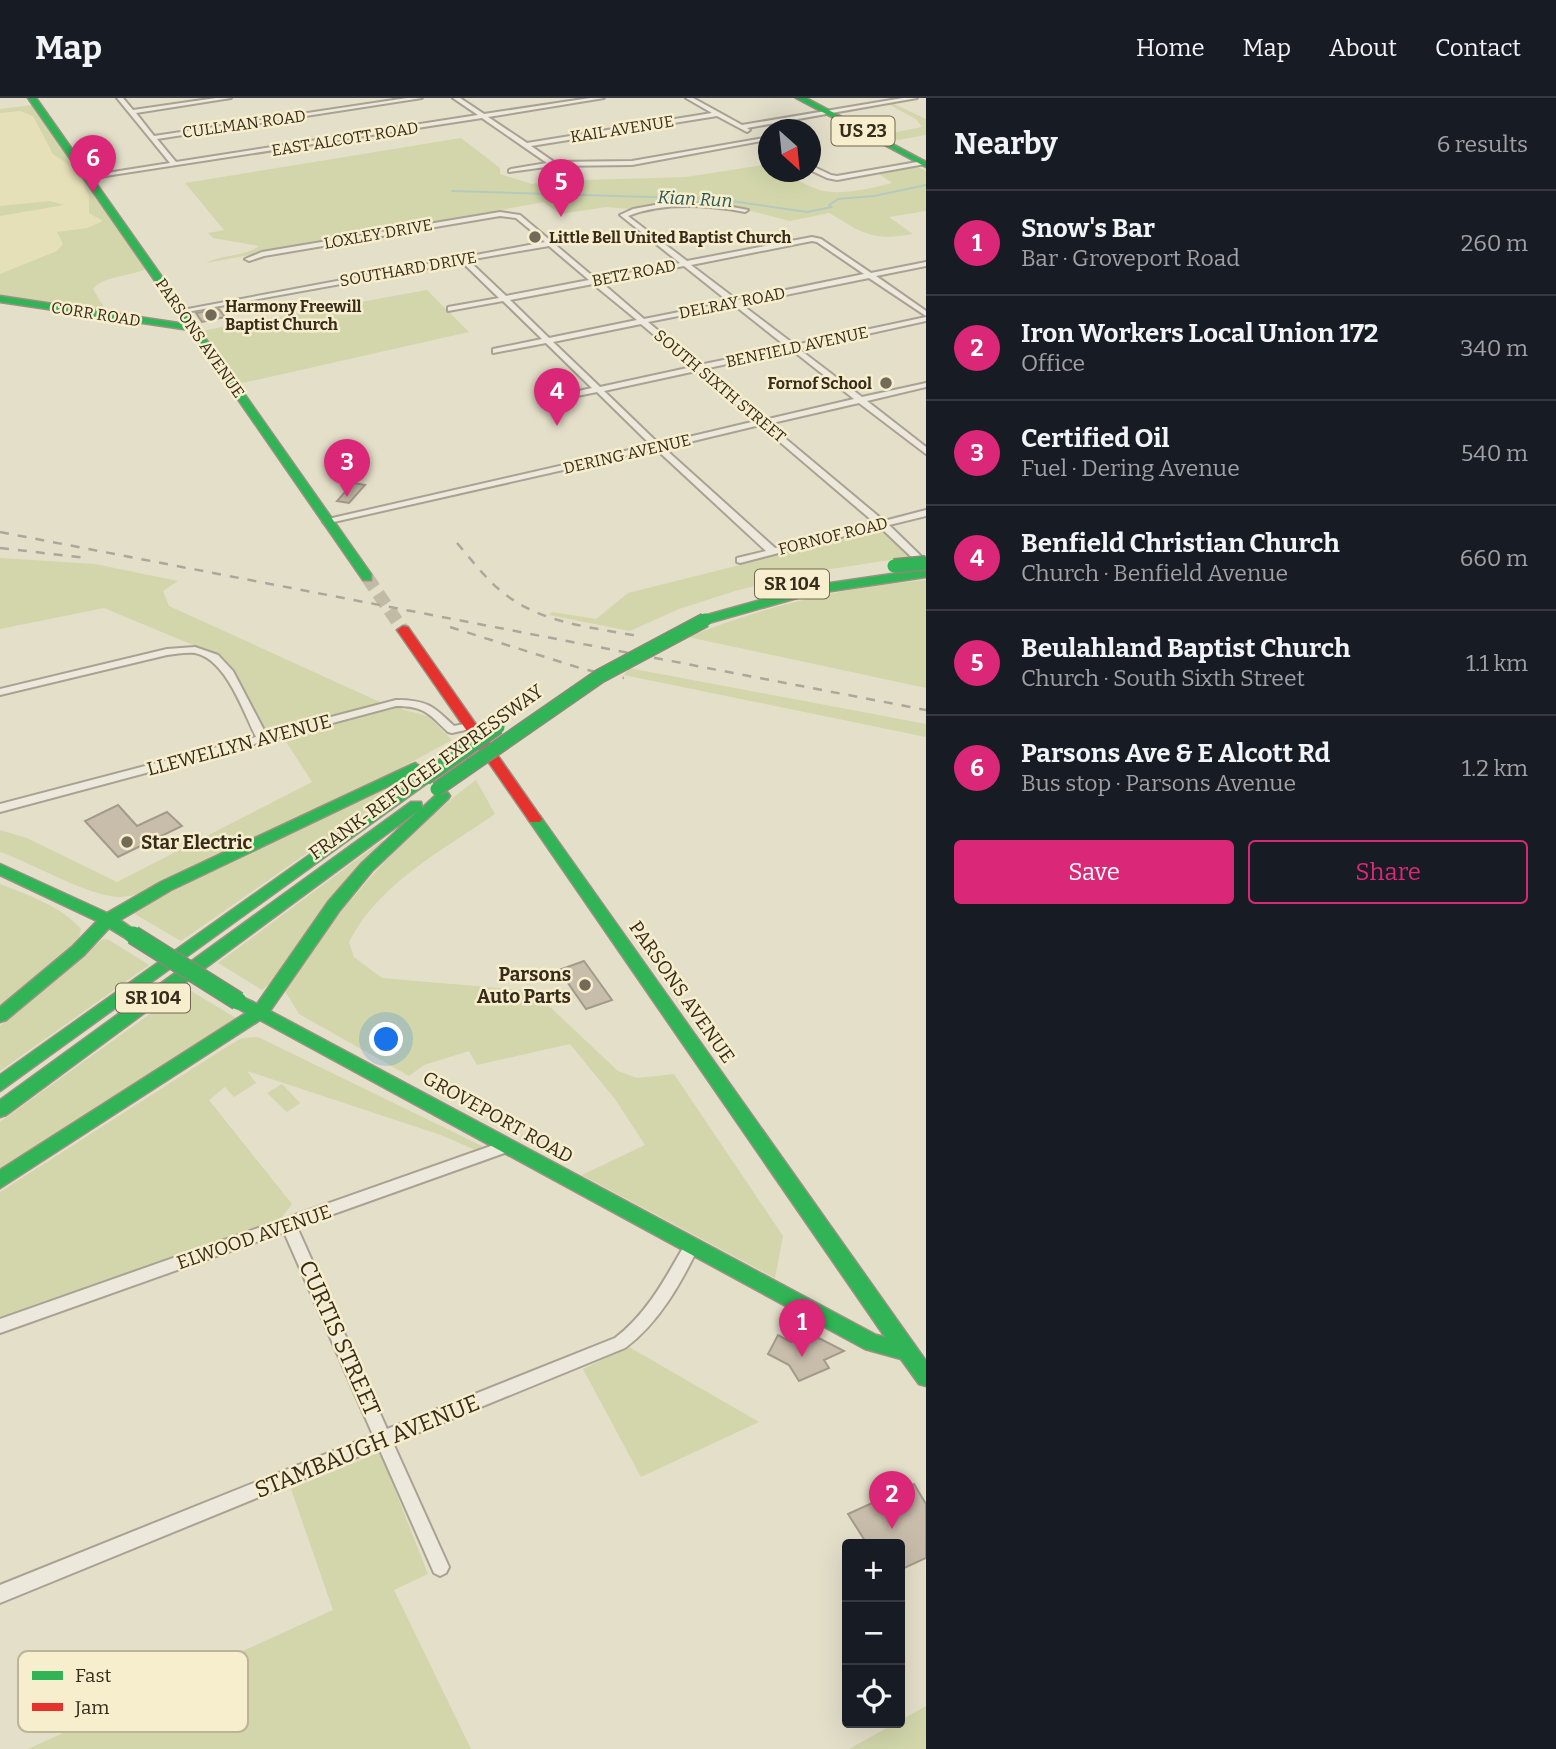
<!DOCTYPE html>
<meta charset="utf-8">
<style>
body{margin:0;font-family:Bitter,serif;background:#20242c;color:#f1f3f6}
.controls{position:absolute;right:21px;bottom:21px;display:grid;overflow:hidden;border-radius:7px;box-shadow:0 7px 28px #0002}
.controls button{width:63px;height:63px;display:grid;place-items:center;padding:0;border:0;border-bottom:2px solid #363941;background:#171b24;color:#f1f3f6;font:35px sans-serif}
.compass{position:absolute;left:758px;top:21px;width:63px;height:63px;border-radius:50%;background:#171b24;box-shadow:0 7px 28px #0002;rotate:153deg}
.you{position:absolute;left:387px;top:942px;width:24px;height:24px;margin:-18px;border:5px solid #fff;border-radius:50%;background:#1a73e8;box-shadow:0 0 0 10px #1a73e833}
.badge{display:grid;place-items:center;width:46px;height:46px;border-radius:50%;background:#db2777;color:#fff;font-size:23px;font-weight:700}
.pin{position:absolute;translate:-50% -58px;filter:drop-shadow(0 2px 4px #0008)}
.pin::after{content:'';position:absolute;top:37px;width:24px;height:21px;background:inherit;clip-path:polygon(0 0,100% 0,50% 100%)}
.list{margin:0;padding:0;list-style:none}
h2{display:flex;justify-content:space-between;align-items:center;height:91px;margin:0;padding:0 28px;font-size:30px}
h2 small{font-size:23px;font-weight:400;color:#9ea1a6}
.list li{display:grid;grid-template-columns:46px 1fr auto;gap:21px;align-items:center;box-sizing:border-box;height:105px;padding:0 28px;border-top:2px solid #363941}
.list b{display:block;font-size:26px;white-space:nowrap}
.list p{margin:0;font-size:23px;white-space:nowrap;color:#9ea1a6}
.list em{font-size:23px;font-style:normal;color:#9ea1a6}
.actions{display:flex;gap:14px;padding:21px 28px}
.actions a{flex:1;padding:16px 0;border:2px solid #db2777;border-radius:7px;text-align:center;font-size:24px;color:#db2777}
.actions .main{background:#db2777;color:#fff}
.icon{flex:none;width:38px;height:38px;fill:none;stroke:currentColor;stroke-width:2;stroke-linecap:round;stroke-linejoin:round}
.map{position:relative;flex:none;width:926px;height:1651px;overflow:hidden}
header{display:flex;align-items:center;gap:42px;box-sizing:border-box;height:98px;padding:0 35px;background:#171b24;border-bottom:2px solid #363941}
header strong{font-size:33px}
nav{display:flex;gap:38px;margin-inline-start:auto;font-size:24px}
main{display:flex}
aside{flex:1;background:#171b24}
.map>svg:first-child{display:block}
.farmland{fill:#e5e0b8}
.green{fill:#d2d6aa}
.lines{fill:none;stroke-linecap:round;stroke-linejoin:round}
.stream{stroke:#b5cabe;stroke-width:2}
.building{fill:#c8bcaa;stroke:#a49a89;stroke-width:2}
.secondary-tunnel{stroke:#c1bba6;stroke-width:13;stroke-dasharray:13 7;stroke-linecap:butt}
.street-casing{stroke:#a9a293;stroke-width:4}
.fast-casing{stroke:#999283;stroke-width:3}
.jam-casing{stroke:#999283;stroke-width:3}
.street{fill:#ece8dc;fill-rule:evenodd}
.fast{fill:#30b455;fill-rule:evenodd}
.jam{fill:#e5322d;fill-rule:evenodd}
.rail{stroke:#aba79c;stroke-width:2.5;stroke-dasharray:9 9;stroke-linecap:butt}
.fast-bridge-far1-casing{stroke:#8e8879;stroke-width:16;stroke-linecap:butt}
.fast-bridge-casing{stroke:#8e8879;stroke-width:20;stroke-linecap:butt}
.fast-bridge-far1{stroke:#30b455;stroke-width:13}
.fast-bridge{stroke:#30b455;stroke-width:17}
.poi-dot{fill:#746a58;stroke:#f7eecd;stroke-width:2.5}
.labels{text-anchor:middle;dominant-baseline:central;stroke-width:5;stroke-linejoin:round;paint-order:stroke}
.far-street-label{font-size:16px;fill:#372b1b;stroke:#f7eecd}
.far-poi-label{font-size:16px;font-weight:bold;fill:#372b1b;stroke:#f7eecd;text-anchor:start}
.shield{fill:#f7eecd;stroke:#716650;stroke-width:2}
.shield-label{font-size:18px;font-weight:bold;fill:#372b1b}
.far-water-label{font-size:18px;font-style:italic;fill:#295858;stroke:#f7eecd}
.street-label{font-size:19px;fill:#372b1b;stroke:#f7eecd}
.poi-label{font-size:19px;font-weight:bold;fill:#372b1b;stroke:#f7eecd;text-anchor:start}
.near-street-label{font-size:23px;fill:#372b1b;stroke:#f7eecd}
.key{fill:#f7eecd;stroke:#bdb498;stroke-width:2}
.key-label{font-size:19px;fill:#372b1b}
</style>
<header>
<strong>Map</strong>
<nav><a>Home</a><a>Map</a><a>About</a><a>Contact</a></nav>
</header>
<main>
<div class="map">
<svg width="926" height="1651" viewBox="0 0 926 1651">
<rect width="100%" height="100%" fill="#e4dfc9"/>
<polygon class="farmland" points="20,13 33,18 53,56 72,69 89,97 88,112 103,122 87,130 62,133 56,136 63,146 57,153 0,176 0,118 63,106 50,103 0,108 0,15"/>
<g class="green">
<polygon points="892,5 926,21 926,37 898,42 887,36 922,29 916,21 888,6"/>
<path d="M33 7 146 171C129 179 105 177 93 191L105 211 103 215 0 199V176L57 153 63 146 57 134 87 130 103 123 89 115V97L81 82 72 69 53 56 33 18 20 13 0 15V11Z"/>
<path d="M461 40 500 70V76L532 86 552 83 686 79 763 67 768 69V74C789 74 802 87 820 92 838 98 874 90 892 85L879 76 918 69 926 73V113L889 119 913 136C871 143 865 136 829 115L790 123 732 108 696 107 630 111 606 109 560 116 544 104 206 165C223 156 244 159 259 148L213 140 208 135 224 132 185 85Z"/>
<polygon points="50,103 64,107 0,118 0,108"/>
<polygon points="427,192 469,234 238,286 201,233"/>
<polygon points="880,432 910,459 811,474 735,493 679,511 630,533 549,517 552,514 596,521 628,495"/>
<polygon points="0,460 95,466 178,483 163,493 169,508 382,605 276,634 263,632 217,557 104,510 0,531"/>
<path d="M926 482V590L688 539C765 508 844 489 926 482Z"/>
<polygon points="629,570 926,626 926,639 624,577"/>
<path d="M397 610 428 618 452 642 379 682 151 792C141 795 130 799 119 799 90 799 32 765 0 754V732L27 740 117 784 312 684 283 639Z"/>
<polygon points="410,678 413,681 181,843 133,815 184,787"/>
<path d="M476 682 495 716C443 752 379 785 349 844L354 859 382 880 533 893 618 973 637 980 674 976 783 1138 775 1180 582 1077 645 1047 615 1001 570 946 477 967 469 953 424 967 409 978 299 916 285 893C296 870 312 851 327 831 371 776 419 724 476 682Z"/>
<polygon points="383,742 386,745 273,883 262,892 218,865"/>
<path d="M0 786C28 797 61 808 81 831L77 849 0 912Z"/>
<polygon points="103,841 109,842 149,867 0,973 0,928"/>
<polygon points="186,890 236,920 0,1075 0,1024"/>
<polygon points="258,939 482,1048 478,1053 441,1037 247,973 256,985 234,999 225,989 209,1002 292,1106 276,1127 0,1224 0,1094 228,948 242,940"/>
<polygon points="282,986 300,1005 287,1014 267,995"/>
<polygon points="629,1249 759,1324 641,1379 583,1271"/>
<polygon points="380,1354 428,1476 394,1492 471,1651 28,1651 333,1512 291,1391"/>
<polygon points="926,1608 926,1651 849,1651"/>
</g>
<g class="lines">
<polyline class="stream" points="452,93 718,101 807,114 832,109 829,107 838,101 874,98 926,87"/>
</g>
<g class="building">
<polygon points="219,211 225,219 202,224 196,215"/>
<polygon points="353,385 365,387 349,405 337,403"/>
<polygon points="118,707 137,728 167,714 182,728 118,759 85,723"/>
<polygon points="584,863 612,902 586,911 559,872"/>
<polygon points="799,1230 844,1253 824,1262 829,1270 799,1283 789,1267 768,1256 778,1237 791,1244"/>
<polygon points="914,1386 926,1406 926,1460 900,1472 900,1446 867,1446 848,1416"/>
</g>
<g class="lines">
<polyline class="secondary-tunnel" points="367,479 403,532"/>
<defs>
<g id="street">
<polygon points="117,0 123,0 133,12 216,0 231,0 136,15 154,38 407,0 422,0 157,41 176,64 478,17 453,0 460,0 484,16 590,0 604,0 488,19 527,45 712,15 686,0 693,0 742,27 903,0 917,0 747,30 750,32 747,34 717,18 531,48 554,64 632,63 764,40 767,42 632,67 553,68 509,74 509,72 511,71 547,65 482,20 86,81 85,80 88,78 170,65"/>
<polygon points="923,63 926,65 925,66 837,82 827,80 810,72 810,67 831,77 837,78"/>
<path d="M666 105 717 106 748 112 745 114C708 107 664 104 628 118L687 163 812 139 821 141 871 175 926 164V168L876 178 926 213V218L869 180 741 206 795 247 926 219V223L799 251 862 299 926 285V289L867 303 926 349V356L859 305 768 326 884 423 926 412V418L889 427 926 463V471L923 470 880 429 740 465 737 464V460L766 453 656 351 325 426 323 424 328 421 651 347 597 294 542 305V301L592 290 546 245 493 255V251L542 241 503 203 448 213V209L499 200 462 164 181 215 177 213 545 144 516 120 500 118 264 158 249 163 245 161 262 154 500 114 520 117 596 181 680 165 620 117 633 111ZM812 143 817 144 864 176 737 202 691 167ZM549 148 589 182 506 198 468 162ZM684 168 729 204 644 221 601 184ZM593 186 637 222 549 240 510 202ZM734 207 787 249 699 267 648 224ZM641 226 692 269 600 289 553 244ZM792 252 854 301 764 322 704 271ZM696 273 756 323 659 346 604 293ZM760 327 875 425 775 450 664 350Z"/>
<path d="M195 549 218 557 233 573 266 636 396 602C427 602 433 608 454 628L470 625 475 628 474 630 452 635 448 634C429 616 425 608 396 608L0 714V706L256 639C243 613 226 561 195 555 187 554 176 556 167 557L0 597V591L167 551Z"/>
<path d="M508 1042 513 1044 515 1048 513 1052 297 1129 387 1331 615 1240C648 1215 666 1179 687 1143L692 1142 697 1143 699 1148C681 1185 659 1225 625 1250L393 1345 449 1469 446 1475 440 1478 434 1475 379 1350 0 1505V1487L373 1337 284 1134 0 1235V1221Z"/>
</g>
<g id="fast">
<polygon points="28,0 36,0 371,476 371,482 363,482 190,232 0,204 0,198 185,226"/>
<polygon points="796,0 806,0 926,64 926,69"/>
<polygon points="926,471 926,479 811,496 705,526 699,522 700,519 810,488"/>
<polygon points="415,665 422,670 420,673 171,792 120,822 141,837 139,841 127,841 109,830 84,857 6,922 0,924 0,909 72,849 97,823 0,777 0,766 107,815 161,784"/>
<polygon points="425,675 430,677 432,680 430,683 0,993 0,977"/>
<polygon points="443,693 448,695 450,698 448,701 372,773 340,812 270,913 876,1237 885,1239 528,721 535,716 540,718 926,1263 926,1288 919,1286 901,1261 865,1251 260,922 0,1090 0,1072 246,915 232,907 230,903 232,899 238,897 257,906 328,804 362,765 419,712 6,1017 0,1019 0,1002 411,704 421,704 422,710 438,695"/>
</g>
<polygon id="jam" points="403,528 408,529 540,718 542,721 540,724 530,724 397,532"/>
</defs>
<use href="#street" class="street-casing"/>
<use href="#fast" class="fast-casing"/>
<use href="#jam" class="jam-casing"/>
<use href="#street" class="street"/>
<use href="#fast" class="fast"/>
<use href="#jam" class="jam"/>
<g class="rail">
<polyline points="0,434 926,612"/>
<path d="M457 445C471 461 484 479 501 493 539 525 590 529 638 538"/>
<polyline points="0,450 87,460"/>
<polyline points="450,529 583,571 624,580"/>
</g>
<defs>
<g id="fast-bridge-far1">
<polyline points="894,468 926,465"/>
<polyline points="425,680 498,629"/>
<polyline points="437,691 600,578 705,522"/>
</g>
<polyline id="fast-bridge" points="133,837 238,903"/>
</defs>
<use href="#fast-bridge-far1" class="fast-bridge-far1-casing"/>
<use href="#fast-bridge" class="fast-bridge-casing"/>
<use href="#fast-bridge-far1" class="fast-bridge-far1"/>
<use href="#fast-bridge" class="fast-bridge"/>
</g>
<g class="poi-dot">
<circle cx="535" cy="139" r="7"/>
<circle cx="211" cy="217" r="7"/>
<circle cx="886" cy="285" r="7"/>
<circle cx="127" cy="744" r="7"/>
<circle cx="585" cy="887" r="7"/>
</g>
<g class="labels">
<g class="far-street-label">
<text transform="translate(244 26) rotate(-8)">CULLMAN ROAD</text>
<text transform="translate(622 31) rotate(-9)">KAIL AVENUE</text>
<text transform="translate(345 41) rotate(-9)">EAST ALCOTT ROAD</text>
<text transform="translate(378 136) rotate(-10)">LOXLEY DRIVE</text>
<text transform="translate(408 171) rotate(-10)">SOUTHARD DRIVE</text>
<text transform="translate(634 175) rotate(-11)">BETZ ROAD</text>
<text transform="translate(732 205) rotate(-11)">DELRAY ROAD</text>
<text transform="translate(96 216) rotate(9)">CORR ROAD</text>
<text transform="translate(200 240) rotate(55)">PARSONS AVENUE</text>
<text transform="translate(797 249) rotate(-12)">BENFIELD AVENUE</text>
<text transform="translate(720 288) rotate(40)">SOUTH SIXTH STREET</text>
<text transform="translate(627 356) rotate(-13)">DERING AVENUE</text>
<text transform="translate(833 438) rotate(-14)">FORNOF ROAD</text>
</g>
<g class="far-poi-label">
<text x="549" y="139">Little Bell United Baptist Church</text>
<text x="225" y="208">Harmony Freewill<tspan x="225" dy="18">Baptist Church</tspan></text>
<text x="872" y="285" text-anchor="end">Fornof School</text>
</g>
<g class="shield">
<rect x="831.5" y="18.5" width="63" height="29" rx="5"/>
<rect x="755" y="471.5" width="74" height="29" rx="5"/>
<rect x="116" y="885.5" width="74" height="29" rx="5"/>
</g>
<g class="shield-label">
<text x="863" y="33">US 23</text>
<text x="792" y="486">SR 104</text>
<text x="153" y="900">SR 104</text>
</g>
<g class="far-water-label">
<text transform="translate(695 101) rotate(3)">Kian Run</text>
</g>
<g class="street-label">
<text transform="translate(239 647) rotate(-15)">LLEWELLYN AVENUE</text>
<text transform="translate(426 674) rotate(-36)">FRANK-REFUGEE EXPRESSWAY</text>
<text transform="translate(682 894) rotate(55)">PARSONS AVENUE</text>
<text transform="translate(498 1019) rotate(29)">GROVEPORT ROAD</text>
<text transform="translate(254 1139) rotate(-19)">ELWOOD AVENUE</text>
</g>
<g class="poi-label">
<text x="141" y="744">Star Electric</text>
<text x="571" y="876" text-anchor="end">Parsons<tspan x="571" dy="22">Auto Parts</tspan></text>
</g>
<g class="near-street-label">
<text transform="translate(340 1240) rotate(66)">CURTIS STREET</text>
<text transform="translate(367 1348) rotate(-22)">STAMBAUGH AVENUE</text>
</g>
</g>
<rect x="18" y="1553" width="230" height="81" rx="10" class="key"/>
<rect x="32" y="1573" width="31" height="9" fill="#30b455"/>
<rect x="32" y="1605" width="31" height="8" fill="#e5322d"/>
<g class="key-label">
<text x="75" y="1584">Fast</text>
<text x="75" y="1616">Jam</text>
</g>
</svg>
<div class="controls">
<button>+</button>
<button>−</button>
<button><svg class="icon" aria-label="locate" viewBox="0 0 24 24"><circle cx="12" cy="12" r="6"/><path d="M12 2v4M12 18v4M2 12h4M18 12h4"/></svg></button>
</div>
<svg class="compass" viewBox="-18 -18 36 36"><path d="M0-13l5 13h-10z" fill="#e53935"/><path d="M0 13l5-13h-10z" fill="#9ea1a6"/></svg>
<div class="you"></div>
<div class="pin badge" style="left:802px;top:1259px">1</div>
<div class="pin badge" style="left:892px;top:1431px">2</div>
<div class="pin badge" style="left:347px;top:399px">3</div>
<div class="pin badge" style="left:557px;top:328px">4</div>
<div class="pin badge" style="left:561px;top:119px">5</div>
<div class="pin badge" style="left:93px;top:95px">6</div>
</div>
<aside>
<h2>Nearby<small>6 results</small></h2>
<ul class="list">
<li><span class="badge">1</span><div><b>Snow's Bar</b><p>Bar · Groveport Road</p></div><em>260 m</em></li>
<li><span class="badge">2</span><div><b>Iron Workers Local Union 172</b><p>Office</p></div><em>340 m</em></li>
<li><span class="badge">3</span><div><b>Certified Oil</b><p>Fuel · Dering Avenue</p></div><em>540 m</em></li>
<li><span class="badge">4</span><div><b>Benfield Christian Church</b><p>Church · Benfield Avenue</p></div><em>660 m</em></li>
<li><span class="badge">5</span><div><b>Beulahland Baptist Church</b><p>Church · South Sixth Street</p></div><em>1.1 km</em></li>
<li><span class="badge">6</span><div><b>Parsons Ave &amp; E Alcott Rd</b><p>Bus stop · Parsons Avenue</p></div><em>1.2 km</em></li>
</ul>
<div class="actions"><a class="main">Save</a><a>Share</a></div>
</aside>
</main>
